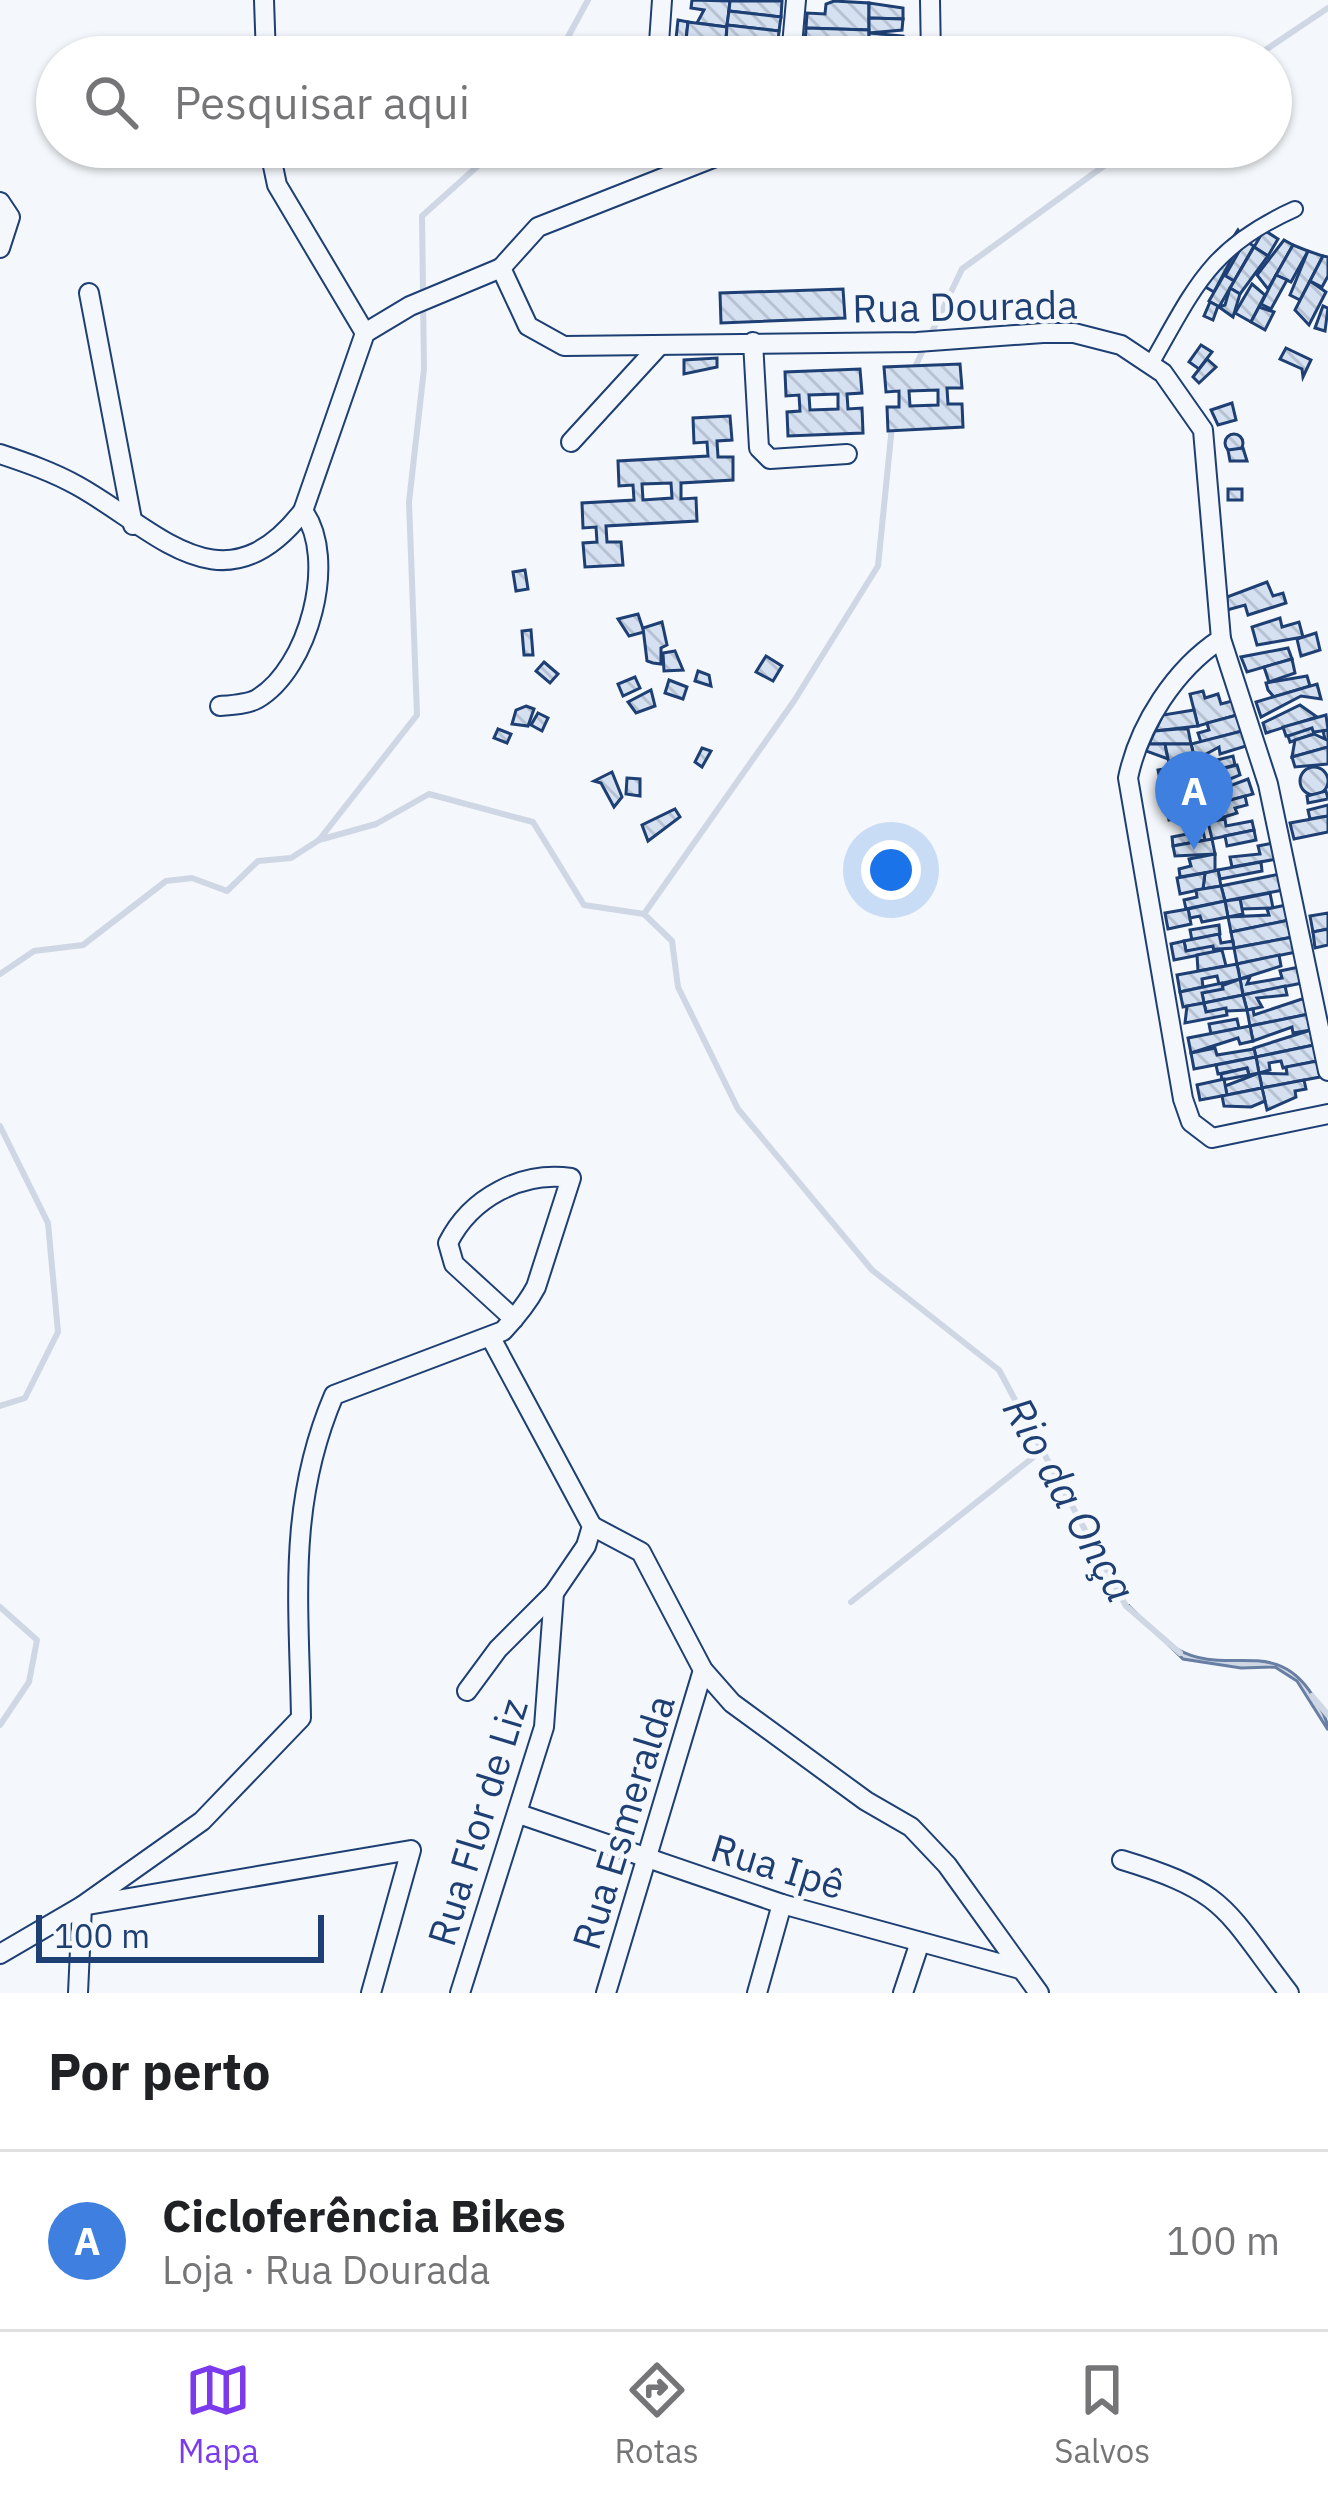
<!DOCTYPE html>
<html lang="pt">
<meta charset="utf-8">
<style>
body{margin:0;font-family:"IBM Plex Sans",sans-serif;background:#f6f6f6;color:#202124}
.scale{position:absolute;left:36px;bottom:30px;width:288px;box-sizing:border-box;padding-left:12px;border:6px solid #1d3f73;border-top:0;font-size:33px;line-height:42px;white-space:nowrap;color:#1d3f73;-webkit-text-stroke:9px #f4f7fb;paint-order:stroke}
.you{position:absolute;left:891px;top:870px;width:42px;height:42px;margin:-30px;border:9px solid #fff;border-radius:50%;background:#1a73e8;box-shadow:0 0 0 18px #1a73e833}
.badge{display:grid;place-items:center;width:78px;height:78px;border-radius:50%;background:#7c3aed;color:#fff;font-size:39px;font-weight:700}
.pin{position:absolute;translate:-50% -99px;filter:drop-shadow(0 3px 6px #0008)}
.pin::after{content:'';position:absolute;top:63px;width:42px;height:36px;background:inherit;clip-path:polygon(0 0,100% 0,50% 100%)}
.list{margin:0;padding:0;list-style:none}
h2{display:flex;justify-content:space-between;align-items:center;height:156px;margin:0;padding:0 48px;font-size:51px}
h2 small{font-size:39px;font-weight:400;color:#757577}
.list li{display:grid;grid-template-columns:78px 1fr auto;gap:36px;align-items:center;box-sizing:border-box;height:180px;padding:0 48px;border-top:3px solid #e0e0e0}
.list b{display:block;font-size:45px;white-space:nowrap}
.list p{margin:0;font-size:39px;white-space:nowrap;color:#757577}
.list em{font-size:39px;font-style:normal;color:#757577}
.icon{flex:none;width:66px;height:66px;fill:none;stroke:currentColor;stroke-width:2;stroke-linecap:round;stroke-linejoin:round}
.map{position:relative;flex:none;width:1328px;height:1993px;overflow:hidden}
.search{position:absolute;background:#fff;box-shadow:0 3px 9px #0004;left:36px;right:36px;top:36px;height:132px;display:flex;align-items:center;gap:30px;box-sizing:border-box;padding:0 42px;border-radius:66px;color:#757577;font-size:45px}
.sheet{height:336px;background:#fff}
nav{display:flex;justify-content:space-around;align-items:center;box-sizing:border-box;height:168px;border-top:3px solid #e0e0e0;background:#fff;font-size:33px;color:#757577}
nav a{display:grid;justify-items:center;gap:6px}
nav .on{color:#7c3aed}
.map>svg:first-child{display:block}
.water{fill:url(#water-ripples);stroke:#687fa3;stroke-width:3}
.lines{fill:none;stroke-linecap:round;stroke-linejoin:round}
.stream{stroke:#cfd7e4;stroke-width:6}
.building{fill:url(#building-back-hatch);stroke:#1d3f73;stroke-width:3;fill-rule:evenodd}
.pedestrian-casing{stroke:#1d3f73;stroke-width:18}
.minor-casing{stroke:#1d3f73;stroke-width:22}
.pedestrian{stroke:#f4f7fb;stroke-width:14}
.minor{stroke:#f4f7fb;stroke-width:18}
.labels{text-anchor:middle;dominant-baseline:central;stroke-width:9;stroke-linejoin:round;paint-order:stroke}
.street-label{font-size:39px;fill:#1d3f73;stroke:#f4f7fb}
.water-label{font-size:42px;font-style:italic;fill:#1d3f73;stroke:#f4f7fb}
</style>
<div class="map">
<svg width="1328" height="1993" viewBox="0 0 1328 1993">
<defs>
<pattern id="water-ripples" width="26" height="14" patternUnits="userSpaceOnUse" patternTransform="scale(3)"><rect width="26" height="14" fill="#cfd7e4"/><path d="M2 4q2-2 4 0t4 0M15 11q2-2 4 0t4 0" fill="none" stroke="#b1bac7"/></pattern>
<pattern id="building-back-hatch" width="6" height="6" patternUnits="userSpaceOnUse" patternTransform="scale(3)"><rect width="6" height="6" fill="#d5e0f0"/><path d="M-1 5l2 2M0 0l6 6M5-1l2 2" fill="none" stroke="#b6c1d1"/></pattern>
</defs>
<rect width="100%" height="100%" fill="#f4f7fb"/>
<path class="water" d="M1128 1605C1143 1619 1160 1639 1177 1649 1227 1678 1275 1635 1313 1696 1320 1707 1327 1717 1328 1730L1297 1681 1275 1667 1241 1668 1183 1659Z"/>
<g class="lines">
<g class="stream">
<polyline points="557,57 588,0"/>
<polyline points="1255,57 1328,8"/>
<polyline points="914,369 962,269 1130,147"/>
<polyline points="319,840 417,715 409,502 424,369 422,216 499,147"/>
<polyline points="644,914 672,941 678,987 738,1109 872,1270 999,1370 1126,1606 1180,1653"/>
<polyline points="644,914 794,701 878,566 892,426"/>
<polyline points="0,974 34,951 83,945 166,881 192,878 227,891 258,861 291,858 319,840 376,824 429,794 533,822 584,905 644,914"/>
<polyline points="0,1126 48,1223 58,1332 25,1398 0,1406"/>
<polyline points="851,1602 1045,1448"/>
<polyline points="0,1607 37,1640 29,1682 0,1725"/>
<polyline points="1312,1696 1328,1715"/>
</g>
</g>
<g class="building">
<polygon points="692,0 730,1 727,27 697,23 704,10 691,8"/>
<polygon points="730,1 782,1 781,17 729,11"/>
<polygon points="834,1 869,3 869,30 806,28 807,13 825,14 826,4"/>
<polygon points="869,3 903,8 903,19 869,18"/>
<polygon points="729,11 781,17 779,31 727,25"/>
<polygon points="869,18 903,19 902,30 869,33"/>
<polygon points="678,20 688,22 686,40 676,39"/>
<polygon points="688,22 727,27 724,57 675,51 676,39 686,40"/>
<polygon points="727,25 779,31 777,52 726,43"/>
<polygon points="806,28 869,30 869,43 805,44"/>
<polygon points="869,33 903,36 902,48 869,47"/>
<polygon points="869,43 869,57 804,57 805,44"/>
<polygon points="725,46 777,52 777,57 724,57"/>
<polygon points="869,47 918,48 917,57 869,57"/>
<polygon points="1238,230 1243,237 1214,292 1202,285"/>
<polygon points="1264,230 1278,239 1268,256 1254,247"/>
<polygon points="1284,240 1293,245 1268,289 1257,275"/>
<polygon points="1245,241 1254,246 1234,281 1225,276"/>
<polygon points="1293,245 1308,251 1291,282 1276,275"/>
<polygon points="1254,247 1268,256 1240,294 1230,288"/>
<polygon points="1308,251 1323,256 1300,300 1290,295"/>
<polygon points="1323,256 1328,257 1328,276 1322,287 1310,281"/>
<polygon points="1224,275 1234,281 1219,307 1209,301"/>
<polygon points="1276,275 1287,280 1271,309 1261,304"/>
<polygon points="1310,281 1326,292 1309,325 1295,310"/>
<polygon points="1252,284 1265,295 1251,322 1235,313"/>
<polygon points="1230,288 1240,294 1233,317 1219,307 1225,305"/>
<polygon points="843,289 845,318 721,323 720,293"/>
<polygon points="1210,302 1218,306 1213,320 1204,316"/>
<polygon points="1323,306 1328,308 1325,331 1315,328"/>
<polygon points="1259,307 1274,312 1265,330 1251,322"/>
<polygon points="1201,345 1212,352 1199,369 1189,362"/>
<polygon points="1286,348 1311,360 1303,377 1302,369 1280,359"/>
<polygon points="717,358 717,367 684,374 684,360"/>
<polygon points="1207,359 1216,367 1199,383 1193,377"/>
<path d="M960 364 962 388H947L948 404H962L963 427 888 431 887 407H899V391L886 392 884 367ZM938 390V405L910 406 909 391Z"/>
<path d="M860 369 862 393 847 394 848 409 862 408 863 433 788 436 787 412 800 411 799 395 786 396 785 372ZM838 394V409L810 410 809 395Z"/>
<polygon points="1232,403 1236,420 1218,425 1211,410"/>
<path d="M730 416 732 440 717 441 718 457H733V480L681 483V499L696 498 697 521 606 526 607 542H621L623 565 585 567 583 543 597 542 596 527 583 528 582 503 634 500 633 485 619 486 618 461 708 456 707 442 694 443 693 418ZM671 483 672 498 643 500 642 484Z"/>
<circle cx="1234" cy="443" r="9"/>
<polygon points="1243,448 1247,461 1230,461 1228,450"/>
<rect x="1228" y="489" width="14" height="11"/>
<polygon points="525,570 528,589 516,591 513,572"/>
<polygon points="1267,582 1273,596 1283,593 1286,603 1248,615 1245,605 1227,610 1227,597"/>
<polygon points="638,614 644,632 629,636 618,619"/>
<polygon points="1280,618 1282,627 1299,622 1303,637 1257,645 1252,627"/>
<polygon points="662,622 667,645 661,648 661,664 653,663 647,661 643,628"/>
<polygon points="531,630 533,655 524,655 522,631"/>
<polygon points="1316,633 1320,650 1301,656 1297,639"/>
<polygon points="1288,648 1292,659 1247,672 1241,657"/>
<polygon points="675,651 683,670 664,671 663,653"/>
<polygon points="766,656 782,666 773,681 756,672"/>
<polygon points="1292,659 1295,673 1269,682 1264,667"/>
<polygon points="544,662 558,674 550,683 536,671"/>
<polygon points="698,671 709,675 711,686 695,681"/>
<polygon points="1307,676 1310,686 1274,697 1268,690 1266,683"/>
<polygon points="635,677 640,688 623,696 618,684"/>
<polygon points="669,680 687,687 683,699 665,693"/>
<polygon points="1317,684 1321,699 1301,696 1261,717 1256,702"/>
<polygon points="651,690 655,706 636,713 628,702"/>
<polygon points="1203,691 1205,698 1218,694 1221,704 1232,701 1237,715 1198,726 1190,694"/>
<polygon points="1300,705 1317,717 1266,733 1263,723"/>
<polygon points="526,706 534,709 528,726 512,724 516,710"/>
<polygon points="1194,710 1198,726 1155,731 1163,715"/>
<polygon points="538,713 548,718 542,731 531,725"/>
<polygon points="1237,715 1242,731 1201,742 1198,733 1209,730 1207,723"/>
<polygon points="1326,715 1328,730 1286,736 1283,727"/>
<polygon points="1312,728 1314,734 1290,742 1288,736"/>
<polygon points="498,729 511,734 507,743 494,738"/>
<polygon points="1178,729 1188,729 1191,744 1149,744 1155,731"/>
<polygon points="1328,730 1328,747 1292,757 1295,740 1314,734 1325,739 1323,731"/>
<polygon points="1242,731 1246,746 1220,754 1219,747 1195,760 1191,744"/>
<polygon points="1149,744 1165,744 1168,759 1146,751"/>
<polygon points="1165,744 1191,744 1198,772 1160,780 1158,770 1170,768"/>
<polygon points="1328,747 1328,764 1295,767 1292,757"/>
<polygon points="702,748 711,751 702,767 695,762"/>
<polygon points="1233,756 1235,765 1201,774 1201,764"/>
<polygon points="1237,765 1240,775 1201,791 1198,775"/>
<circle cx="1314" cy="781" r="14"/>
<polygon points="612,772 622,797 614,807 601,783 594,781"/>
<polygon points="1198,774 1201,788 1164,788 1162,779"/>
<polygon points="627,778 640,779 640,796 626,794"/>
<polygon points="1248,779 1253,794 1205,807 1203,796"/>
<polygon points="1326,791 1328,799 1308,803 1307,796"/>
<polygon points="1193,796 1197,814 1169,820 1165,801"/>
<polygon points="1245,796 1247,805 1235,808 1237,813 1208,822 1205,807"/>
<polygon points="1328,805 1328,816 1310,819 1308,810"/>
<polygon points="675,809 680,817 648,841 642,825"/>
<polygon points="1328,816 1328,832 1294,839 1290,823"/>
<polygon points="1225,819 1226,826 1252,821 1254,830 1212,839 1208,822"/>
<polygon points="1254,830 1256,840 1227,846 1225,836"/>
<polygon points="1203,831 1205,840 1173,846 1172,837"/>
<polygon points="1212,839 1215,854 1175,856 1173,846"/>
<polygon points="1273,843 1277,859 1232,867 1230,857 1260,854 1258,846"/>
<polygon points="1215,854 1215,871 1180,877 1179,869 1191,866 1189,859"/>
<polygon points="1261,862 1262,871 1220,879 1218,870"/>
<polygon points="1218,870 1221,886 1203,889 1205,873"/>
<polygon points="1205,873 1203,889 1180,894 1177,878"/>
<polygon points="1280,874 1283,890 1225,901 1221,886"/>
<polygon points="1221,886 1225,901 1186,909 1184,900 1197,897 1196,890"/>
<polygon points="1270,893 1273,908 1242,909 1240,899"/>
<polygon points="1240,899 1243,914 1228,917 1225,901"/>
<polygon points="1225,901 1228,917 1202,922 1200,916 1190,918 1188,909"/>
<polygon points="1286,905 1289,920 1231,932 1228,917 1269,915 1267,909"/>
<polygon points="1188,909 1191,924 1168,929 1165,913"/>
<polygon points="1328,913 1328,929 1313,932 1310,916"/>
<polygon points="1289,920 1293,937 1234,948 1231,932"/>
<polygon points="1219,925 1220,934 1192,940 1190,930"/>
<polygon points="1328,929 1328,945 1315,948 1313,932"/>
<polygon points="1219,934 1221,943 1233,941 1234,948 1186,951 1184,941"/>
<polygon points="1293,937 1296,952 1237,964 1234,948"/>
<polygon points="1184,941 1186,951 1213,946 1214,952 1174,960 1171,944"/>
<polygon points="1222,950 1226,966 1198,971 1197,955"/>
<polygon points="1279,955 1281,966 1240,979 1237,964"/>
<polygon points="1237,964 1240,979 1219,984 1217,976 1202,979 1203,987 1180,992 1177,975"/>
<polygon points="1299,967 1302,983 1243,995 1240,979 1250,977 1247,984 1282,978 1280,971"/>
<polygon points="1240,979 1243,995 1204,1003 1202,993"/>
<polygon points="1222,983 1223,989 1202,993 1204,1003 1183,1007 1180,992"/>
<polygon points="1285,986 1287,995 1257,998 1262,1007 1247,1010 1243,995"/>
<polygon points="1243,995 1247,1010 1206,1012 1204,1003"/>
<polygon points="1305,998 1309,1014 1250,1026 1247,1010 1253,1009 1254,1015"/>
<polygon points="1204,1003 1206,1012 1226,1008 1227,1015 1185,1023 1187,1006"/>
<polygon points="1309,1014 1311,1030 1293,1033 1292,1027 1253,1041 1250,1026"/>
<polygon points="1237,1019 1239,1028 1211,1034 1209,1024"/>
<polygon points="1250,1026 1253,1041 1240,1044 1238,1038 1191,1053 1188,1038"/>
<polygon points="1311,1030 1314,1045 1256,1057 1254,1048"/>
<polygon points="1314,1045 1317,1061 1283,1068 1281,1061 1269,1063 1270,1070 1259,1073 1256,1057"/>
<polygon points="1215,1048 1217,1055 1254,1049 1256,1057 1194,1069 1191,1053"/>
<polygon points="1256,1057 1259,1073 1249,1075 1247,1068 1218,1074 1216,1065"/>
<polygon points="1317,1061 1320,1077 1262,1088 1259,1073 1287,1074 1286,1067"/>
<polygon points="1247,1068 1249,1075 1222,1080 1221,1074"/>
<polygon points="1259,1073 1262,1088 1227,1095 1225,1086"/>
<polygon points="1224,1079 1227,1095 1200,1100 1197,1085"/>
<polygon points="1304,1080 1306,1089 1295,1091 1296,1097 1267,1110 1262,1088"/>
<polygon points="1262,1088 1265,1101 1251,1107 1224,1106 1222,1096"/>
</g>
<g class="lines">
<defs>
<path id="pedestrian" d="M1151 364C1195 287 1210 247 1295 209"/>
<g id="minor">
<polyline points="264,0 266,57"/>
<polyline points="930,0 931,57"/>
<polyline points="658,57 662,0"/>
<polyline points="791,57 796,0"/>
<polyline points="269,147 277,185 365,333"/>
<polyline points="0,202 10,217 0,248"/>
<path d="M501 268 528 326 564 346 917 342 1043 333H1074L1121 345 1163 373 1203 430 1221 639C1175 669 1139 725 1128 778L1183 1099 1191 1122 1212 1138 1328 1114"/>
<polyline points="501,268 538,227 741,147"/>
<polyline points="89,293 133,525"/>
<polyline points="753,342 759,448 770,459 847,454"/>
<polyline points="571,442 658,347"/>
<path d="M0 454C27 463 53 472 78 486 157 530 223 614 303 511L365 333 410 306 501 268"/>
<polyline points="1221,639 1268,784 1328,1071"/>
<path d="M220 706C232 705 248 704 257 699 309 669 338 558 303 511"/>
<polyline points="592,1526 641,1552 703,1670 732,1703 866,1801 911,1827 947,1865 1039,1993"/>
<polyline points="467,1691 498,1649 554,1593"/>
<polyline points="519,1814 782,1904 1020,1969"/>
<path d="M1122 1860C1228 1892 1225 1910 1289 1993"/>
<polyline points="0,1954 82,1906 411,1850 371,1993"/>
<path d="M78 1993 82 1906 202 1821 301 1718C299 1601 287 1505 334 1395L503 1331C516 1317 527 1304 536 1287L571 1178C522 1171 471 1197 448 1243L454 1264 514 1319"/>
<polyline points="460,1993 544,1727 554,1593 586,1546 592,1526 491,1338"/>
<polyline points="606,1993 703,1670"/>
<polyline points="757,1993 782,1904"/>
<polyline points="903,1993 920,1942"/>
</g>
</defs>
<use href="#pedestrian" class="pedestrian-casing"/>
<use href="#minor" class="minor-casing"/>
<use href="#pedestrian" class="pedestrian"/>
<use href="#minor" class="minor"/>
</g>
<g class="labels">
<g class="street-label">
<text transform="translate(965 306) rotate(-1)">Rua Dourada</text>
<text transform="translate(477 1822) rotate(-73)">Rua Flor de Liz</text>
<text transform="translate(623 1822) rotate(-73)">Rua Esmeralda</text>
<text transform="translate(778 1866) rotate(17)">Rua Ipê</text>
</g>
<g class="water-label">
<text transform="translate(1070 1499) rotate(61)">Rio da Onça</text>
</g>
</g>
</svg>
<div class="scale">100 m</div>
<div class="you"></div>
<div class="pin badge" style="left:1194px;top:850px;background:#3f7fe0">A</div>
<div class="search"><svg class="icon" aria-label="search" viewBox="0 0 24 24"><circle cx="10" cy="10" r="6"/><path d="M15 15l6 6"/></svg>Pesquisar aqui</div>
</div>
<section class="sheet">
<h2>Por perto<small></small></h2>
<ul class="list">
<li><span class="badge" style="background:#3f7fe0">A</span><div><b>Cicloferência Bikes</b><p>Loja · Rua Dourada</p></div><em>100 m</em></li>
</ul>
</section>
<nav>
<a class="on"><svg class="icon" aria-label="map" viewBox="0 0 24 24"><path d="M3 6l6-2 6 2 6-2v14l-6 2-6-2-6 2zM9 4v14M15 6v14"/></svg>Mapa</a>
<a><svg class="icon" aria-label="directions" viewBox="0 0 24 24"><path d="M12 3l9 9-9 9-9-9zM9 14v-3h6M13 9l2 2-2 2"/></svg>Rotas</a>
<a><svg class="icon" aria-label="saved" viewBox="0 0 24 24"><path d="M7 4h10v16l-5-4-5 4z"/></svg>Salvos</a>
</nav>
